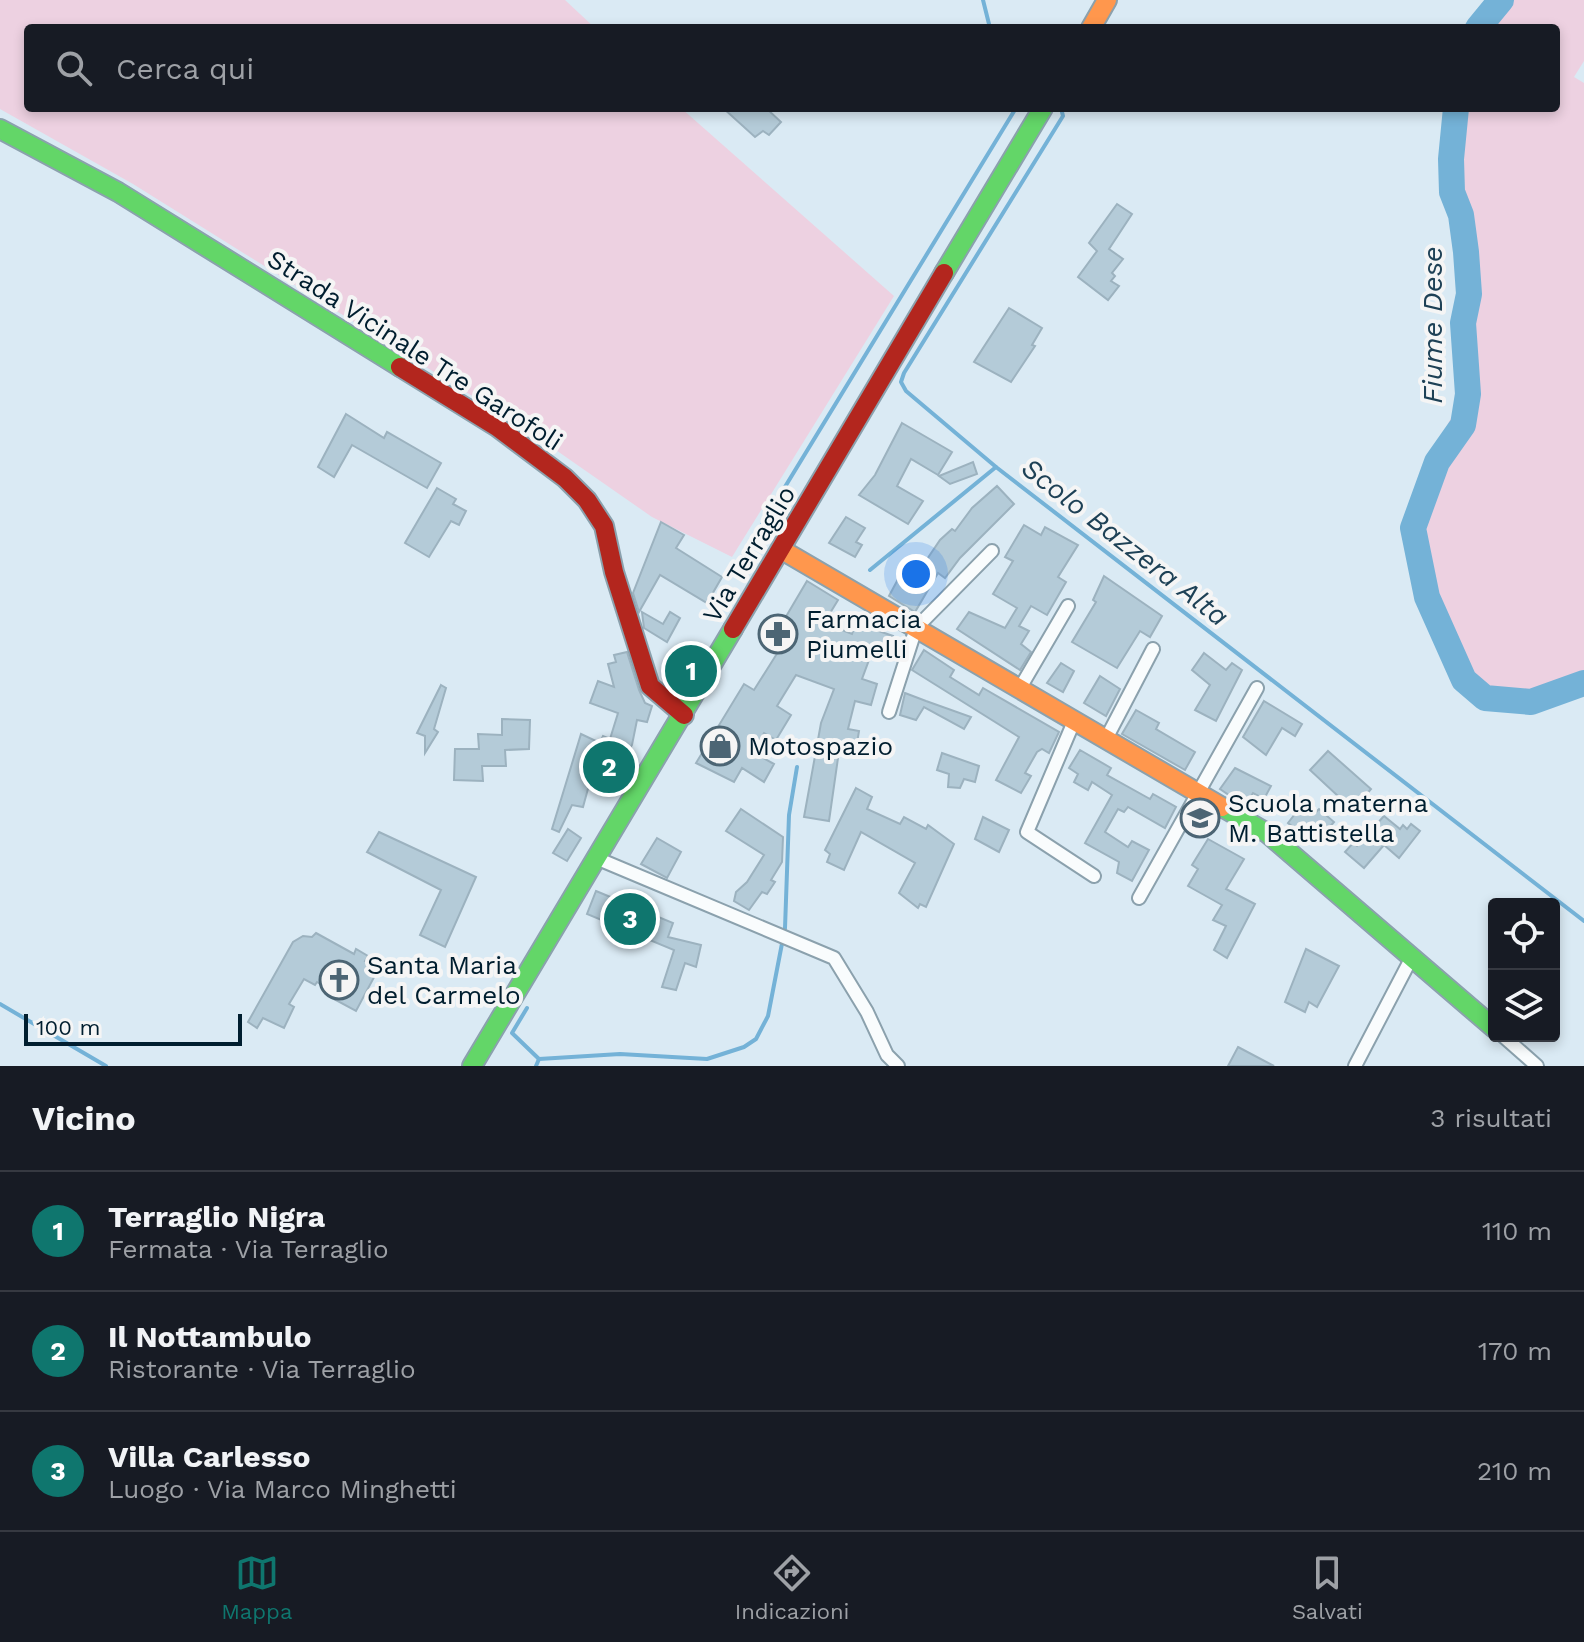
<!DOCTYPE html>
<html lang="it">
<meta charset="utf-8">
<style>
body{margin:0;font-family:"Work Sans",sans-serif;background:#20242c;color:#f1f3f6}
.controls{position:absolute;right:24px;bottom:24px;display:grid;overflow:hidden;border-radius:8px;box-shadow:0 4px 12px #0003}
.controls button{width:72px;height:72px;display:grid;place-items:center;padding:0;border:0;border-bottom:2px solid #363941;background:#171b24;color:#f1f3f6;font:40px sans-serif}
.scale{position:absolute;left:24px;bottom:20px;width:218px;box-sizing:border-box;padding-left:8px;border:4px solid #001e2f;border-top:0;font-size:22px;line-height:28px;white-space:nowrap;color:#001e2f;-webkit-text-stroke:6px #f5f5f5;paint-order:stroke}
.you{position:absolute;left:916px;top:574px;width:28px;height:28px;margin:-20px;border:6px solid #fff;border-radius:50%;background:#1a73e8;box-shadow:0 0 0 12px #1a73e833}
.badge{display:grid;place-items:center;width:52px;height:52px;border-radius:50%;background:#0f766e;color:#fff;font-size:26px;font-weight:700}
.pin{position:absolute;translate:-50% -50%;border:4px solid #fff;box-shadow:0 2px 8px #0006}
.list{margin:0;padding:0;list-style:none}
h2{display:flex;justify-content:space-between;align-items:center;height:104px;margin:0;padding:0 32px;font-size:34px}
h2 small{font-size:26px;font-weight:400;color:#9ea1a6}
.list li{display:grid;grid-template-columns:52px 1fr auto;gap:24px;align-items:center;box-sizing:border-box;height:120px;padding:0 32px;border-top:2px solid #363941}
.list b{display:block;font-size:30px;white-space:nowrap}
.list p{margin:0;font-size:26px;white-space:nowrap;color:#9ea1a6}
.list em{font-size:26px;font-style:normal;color:#9ea1a6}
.icon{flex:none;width:44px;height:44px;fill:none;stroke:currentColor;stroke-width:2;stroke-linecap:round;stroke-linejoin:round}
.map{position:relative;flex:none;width:1584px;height:1066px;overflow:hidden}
.search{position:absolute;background:#171b24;box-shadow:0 4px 12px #0003;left:24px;right:24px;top:24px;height:88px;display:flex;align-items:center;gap:20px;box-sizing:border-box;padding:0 28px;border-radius:8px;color:#9ea1a6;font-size:30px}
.sheet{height:464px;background:#171b24}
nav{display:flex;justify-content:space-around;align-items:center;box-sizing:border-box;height:112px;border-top:2px solid #363941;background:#171b24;font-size:22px;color:#9ea1a6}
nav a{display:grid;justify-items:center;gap:4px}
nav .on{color:#0f766e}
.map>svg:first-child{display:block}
.green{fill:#edd1e1}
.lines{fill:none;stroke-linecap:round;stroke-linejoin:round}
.stream{stroke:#74b2d7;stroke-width:4}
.river{stroke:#74b2d7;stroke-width:26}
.building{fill:#b4cbd8;stroke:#9cb2bf;stroke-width:2}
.street-casing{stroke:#8ba1ad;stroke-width:16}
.fast-casing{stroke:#8ba1ad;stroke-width:22}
.slow-casing{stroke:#8ba1ad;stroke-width:22}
.jam-casing{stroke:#8ba1ad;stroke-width:22}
.street{stroke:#f9fcfd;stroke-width:12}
.fast{stroke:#63d668;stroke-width:18}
.slow{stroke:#ff974d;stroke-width:18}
.jam{stroke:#b3261e;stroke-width:18}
.labels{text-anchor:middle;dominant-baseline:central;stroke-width:8;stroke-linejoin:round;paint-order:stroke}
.street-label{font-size:26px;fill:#001e2f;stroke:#f5f5f5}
.poi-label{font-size:26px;fill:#001e2f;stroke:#f5f5f5;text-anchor:start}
.water-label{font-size:28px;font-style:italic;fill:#1e4156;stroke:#f5f5f5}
</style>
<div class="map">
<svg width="1584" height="1066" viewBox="0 0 1584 1066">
<rect width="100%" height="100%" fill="#daeaf4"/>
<g class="green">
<polygon points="0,0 565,0 595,28 28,28 28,108 681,108 894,296 732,557 652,517 530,432 133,184 0,109"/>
<polygon points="1512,0 1584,0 1584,61 1574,77 1584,83 1584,693 1508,709 1483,705 1469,696 1440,654 1420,606 1403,538 1416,486 1453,414 1460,367 1459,250 1453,205 1465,108 1556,108 1556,28 1487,28"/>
</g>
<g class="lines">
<g class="stream">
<polyline points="983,0 990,28"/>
<polyline points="1061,108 1063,116 904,373 901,382 906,391 996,467 1584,921"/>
<polyline points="741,559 1016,108"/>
<polyline points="870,570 996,467"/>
<polyline points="0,1004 106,1066"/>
<polyline points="527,1008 512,1033 539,1059"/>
<polyline points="536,1066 539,1059 620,1054 707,1059 744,1047 756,1039 768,1016 785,928 789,815 797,767"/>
</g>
<g class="river">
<polyline points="1478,28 1501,0"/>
<polyline points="1456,108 1451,159 1452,192 1461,215 1466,252 1469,294 1463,323 1468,394 1463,425 1437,462 1413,528 1427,597 1464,680 1485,698 1531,702 1584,683"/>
</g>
</g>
<g class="building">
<polygon points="723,108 766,108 781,122 769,135 763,131 755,137"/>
<polygon points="1117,204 1132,214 1109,249 1123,259 1112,273 1115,276 1111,281 1119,286 1108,300 1078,277 1097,251 1089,243"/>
<polygon points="1009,308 1042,328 1032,345 1035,346 1011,382 974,362"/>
<polygon points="346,414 384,438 387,432 441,463 427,488 352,445 334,477 318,467"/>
<polygon points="902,423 952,452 938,475 911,459 897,486 923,501 908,524 859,495 875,475"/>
<polygon points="973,462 977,474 950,484 939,476"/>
<polygon points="997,486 1014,504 960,558 945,578 938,573 915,612 889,596 903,570 915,577 940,540 952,529 955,531 972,508"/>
<polygon points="437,488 456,499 453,504 466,511 459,525 451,521 429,557 405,543"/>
<polygon points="846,517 865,528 856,542 862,545 855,557 829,543"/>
<polygon points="661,522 684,535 676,548 722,577 707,603 660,575 639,612 633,593"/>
<polygon points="1024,525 1041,535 1045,527 1078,545 1058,577 1066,582 1047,615 1031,606 1019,626 1029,631 1021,644 1031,652 1020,670 957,629 969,612 1005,628 1017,608 993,594 1013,561 1005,557"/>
<polygon points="1104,576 1162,616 1150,637 1140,631 1117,668 1072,642 1096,602 1093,600"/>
<polygon points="807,581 838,600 824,623 852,634 856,623 893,636 887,656 872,652 862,679 877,684 871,705 855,701 848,729 859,731 855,755 839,751 829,821 804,817 821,723 834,689 796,675 777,706 791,715 776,740 764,733 752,752 774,764 764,782 742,768 734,782 696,763 744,684 754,690 778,652 768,647"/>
<polygon points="642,612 663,624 670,612 680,618 667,642 644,628"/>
<polygon points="924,650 954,670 950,677 979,695 983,688 1059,732 1049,753 1042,749 1037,752 1025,773 1031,776 1021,793 996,780 1019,737 912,670"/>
<polygon points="627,652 639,690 645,703 652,706 647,722 637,720 632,745 608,784 592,774 583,807 572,805 559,832 552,829 581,734 600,743 603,736 610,739 618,713 590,703 598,681 614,687 608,664 616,662 614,655"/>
<polygon points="1204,653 1226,670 1232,663 1242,670 1216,721 1195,710 1210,685 1192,670"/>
<polygon points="1061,663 1074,671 1063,692 1047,683"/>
<polygon points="1100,676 1120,689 1106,716 1084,703"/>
<polygon points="441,685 446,688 434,729 438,732 425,753 425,736 417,733"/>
<polygon points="905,693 926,701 971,717 964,729 924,707 916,720 900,715"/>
<polygon points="1264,701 1302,724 1295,736 1282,728 1266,755 1243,737"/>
<polygon points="1136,710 1159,723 1156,729 1195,752 1185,770 1122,734"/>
<polygon points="502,719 530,720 529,749 505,750 506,766 482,766 483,781 454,780 455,749 479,749 478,734 502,735"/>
<polygon points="1080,750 1111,768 1107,775 1150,799 1153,794 1176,807 1165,828 1128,807 1124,812 1118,809 1105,832 1128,847 1132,841 1149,850 1132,881 1117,873 1119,862 1085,843 1112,795 1092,782 1088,790 1074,782 1078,774 1069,768"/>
<polygon points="1328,751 1371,789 1353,810 1310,770"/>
<polygon points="942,753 979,766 975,782 964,779 960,788 948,787 949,774 937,770"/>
<polygon points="1235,768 1271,786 1264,799 1253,793 1245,806 1220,789"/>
<polygon points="856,788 872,797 867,809 900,824 904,817 926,829 928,825 954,844 926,907 920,904 918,908 899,893 915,863 861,832 844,870 827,862 830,854 825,850"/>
<polygon points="1309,807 1315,813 1319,809 1334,822 1315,844 1288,823 1298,810 1302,814"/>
<polygon points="741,809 783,837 782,862 771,880 775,882 767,894 762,892 749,910 734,901 736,892 747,882 764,855 726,831"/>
<polygon points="1384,816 1400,829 1403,825 1407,829 1411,824 1420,831 1399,858 1384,845 1364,868 1345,852 1353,843 1357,846"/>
<polygon points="983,817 1009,830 999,852 975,839"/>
<polygon points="568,829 581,838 567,861 553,853"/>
<polygon points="379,832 476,877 445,947 420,935 441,890 367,852"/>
<polygon points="657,838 681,852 667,878 641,864"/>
<polygon points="1208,839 1244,859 1226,889 1255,904 1227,958 1214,950 1226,926 1213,920 1222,905 1188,886 1198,869 1192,865"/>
<polygon points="596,891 673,923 668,937 701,945 696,967 685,963 676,990 662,987 674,950 587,914"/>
<polygon points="316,933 354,954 356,949 368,956 365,961 379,968 356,1011 332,998 334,992 317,982 315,985 304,979 289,1004 294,1007 284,1028 263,1018 257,1028 248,1022 293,942 303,936 312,937"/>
<polygon points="1306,949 1339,966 1317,1007 1309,1002 1305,1012 1285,1002"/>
<polygon points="1238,1047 1274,1066 1228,1066"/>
</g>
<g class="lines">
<defs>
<g id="street">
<polyline points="1020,688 1068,606"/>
<polyline points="889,712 916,628 992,551"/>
<polyline points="1075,719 1027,832 1094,876"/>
<polyline points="1107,737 1153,649"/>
<polyline points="596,858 834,958 867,1012 887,1055 898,1066"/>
<polyline points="1139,898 1257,688"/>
<polyline points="1503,1036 1537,1066"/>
<polyline points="1355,1066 1412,957"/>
</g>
<g id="fast">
<polyline points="0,129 118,192 400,367"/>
<polyline points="944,273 1043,108"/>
<polyline points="1222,807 1267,833 1494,1028"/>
<polyline points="472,1066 733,629"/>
</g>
<g id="slow">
<polyline points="1091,28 1107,0"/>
<polyline points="782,550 1222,807"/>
</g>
<g id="jam">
<polyline points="400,367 497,427 565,478 587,500 604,526 614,572 650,686 684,715"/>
<polyline points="733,629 944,273"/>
</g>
</defs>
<use href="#street" class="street-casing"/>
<use href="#fast" class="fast-casing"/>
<use href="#slow" class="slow-casing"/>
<use href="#jam" class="jam-casing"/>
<use href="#street" class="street"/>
<use href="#fast" class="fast"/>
<use href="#slow" class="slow"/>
<use href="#jam" class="jam"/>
</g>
<defs>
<symbol id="pharmacy-ring" viewBox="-11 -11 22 22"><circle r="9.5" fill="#f5f5f5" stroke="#4c6574" stroke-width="1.5"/><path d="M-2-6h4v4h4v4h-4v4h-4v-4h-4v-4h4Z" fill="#4c6574"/></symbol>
<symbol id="shop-ring" viewBox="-11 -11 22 22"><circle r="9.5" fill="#f5f5f5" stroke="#4c6574" stroke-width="1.5"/><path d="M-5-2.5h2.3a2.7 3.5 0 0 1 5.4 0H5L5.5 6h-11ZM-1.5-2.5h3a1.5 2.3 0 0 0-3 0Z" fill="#4c6574"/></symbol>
<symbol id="school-ring" viewBox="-11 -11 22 22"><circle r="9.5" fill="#f5f5f5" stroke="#4c6574" stroke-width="1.5"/><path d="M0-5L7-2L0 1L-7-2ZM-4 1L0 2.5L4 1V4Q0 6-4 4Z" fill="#4c6574"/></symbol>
<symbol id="church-ring" viewBox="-11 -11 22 22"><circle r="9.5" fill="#f5f5f5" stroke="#4c6574" stroke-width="1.5"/><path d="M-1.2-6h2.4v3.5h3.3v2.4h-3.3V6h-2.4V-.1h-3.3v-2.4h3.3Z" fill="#4c6574"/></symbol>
</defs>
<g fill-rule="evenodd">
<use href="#pharmacy-ring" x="756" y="612" width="44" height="44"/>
<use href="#shop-ring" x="698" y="724" width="44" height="44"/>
<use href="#school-ring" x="1178" y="796" width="44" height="44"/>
<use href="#church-ring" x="317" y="958" width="44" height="44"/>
</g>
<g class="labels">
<g class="street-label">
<text transform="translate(415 350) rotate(33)">Strada Vicinale Tre Garofoli</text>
<text transform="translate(749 554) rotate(-59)">Via Terraglio</text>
</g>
<g class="poi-label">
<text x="806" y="619">Farmacia<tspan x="806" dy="30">Piumelli</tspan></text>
<text x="748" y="746">Motospazio</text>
<text x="1228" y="803">Scuola materna<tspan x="1228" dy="30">M. Battistella</tspan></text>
<text x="367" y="965">Santa Maria<tspan x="367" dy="30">del Carmelo</tspan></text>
</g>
<g class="water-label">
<text transform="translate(1432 325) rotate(-90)">Fiume Dese</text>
<text transform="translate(1125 542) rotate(38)">Scolo Bazzera Alta</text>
</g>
</g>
</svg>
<div class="controls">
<button><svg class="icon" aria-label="locate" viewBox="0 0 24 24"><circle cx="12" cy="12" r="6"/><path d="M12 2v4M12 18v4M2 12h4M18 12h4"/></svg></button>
<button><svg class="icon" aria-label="layers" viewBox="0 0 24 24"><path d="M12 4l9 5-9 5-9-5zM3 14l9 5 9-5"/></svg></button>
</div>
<div class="scale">100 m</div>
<div class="you"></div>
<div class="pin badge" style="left:691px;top:671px">1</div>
<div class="pin badge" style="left:609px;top:767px">2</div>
<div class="pin badge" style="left:630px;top:919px">3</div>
<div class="search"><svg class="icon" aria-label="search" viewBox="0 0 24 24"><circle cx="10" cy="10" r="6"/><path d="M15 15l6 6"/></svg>Cerca qui</div>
</div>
<section class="sheet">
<h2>Vicino<small>3 risultati</small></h2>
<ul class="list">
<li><span class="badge">1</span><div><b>Terraglio Nigra</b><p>Fermata · Via Terraglio</p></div><em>110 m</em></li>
<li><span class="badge">2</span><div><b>Il Nottambulo</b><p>Ristorante · Via Terraglio</p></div><em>170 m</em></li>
<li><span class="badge">3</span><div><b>Villa Carlesso</b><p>Luogo · Via Marco Minghetti</p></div><em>210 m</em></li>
</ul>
</section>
<nav>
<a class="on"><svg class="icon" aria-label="map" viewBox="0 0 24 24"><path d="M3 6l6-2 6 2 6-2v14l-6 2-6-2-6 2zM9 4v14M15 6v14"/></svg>Mappa</a>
<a><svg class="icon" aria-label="directions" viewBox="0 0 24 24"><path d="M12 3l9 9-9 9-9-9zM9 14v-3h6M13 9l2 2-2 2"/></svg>Indicazioni</a>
<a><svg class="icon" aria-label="saved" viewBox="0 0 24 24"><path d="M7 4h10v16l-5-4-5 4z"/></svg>Salvati</a>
</nav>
